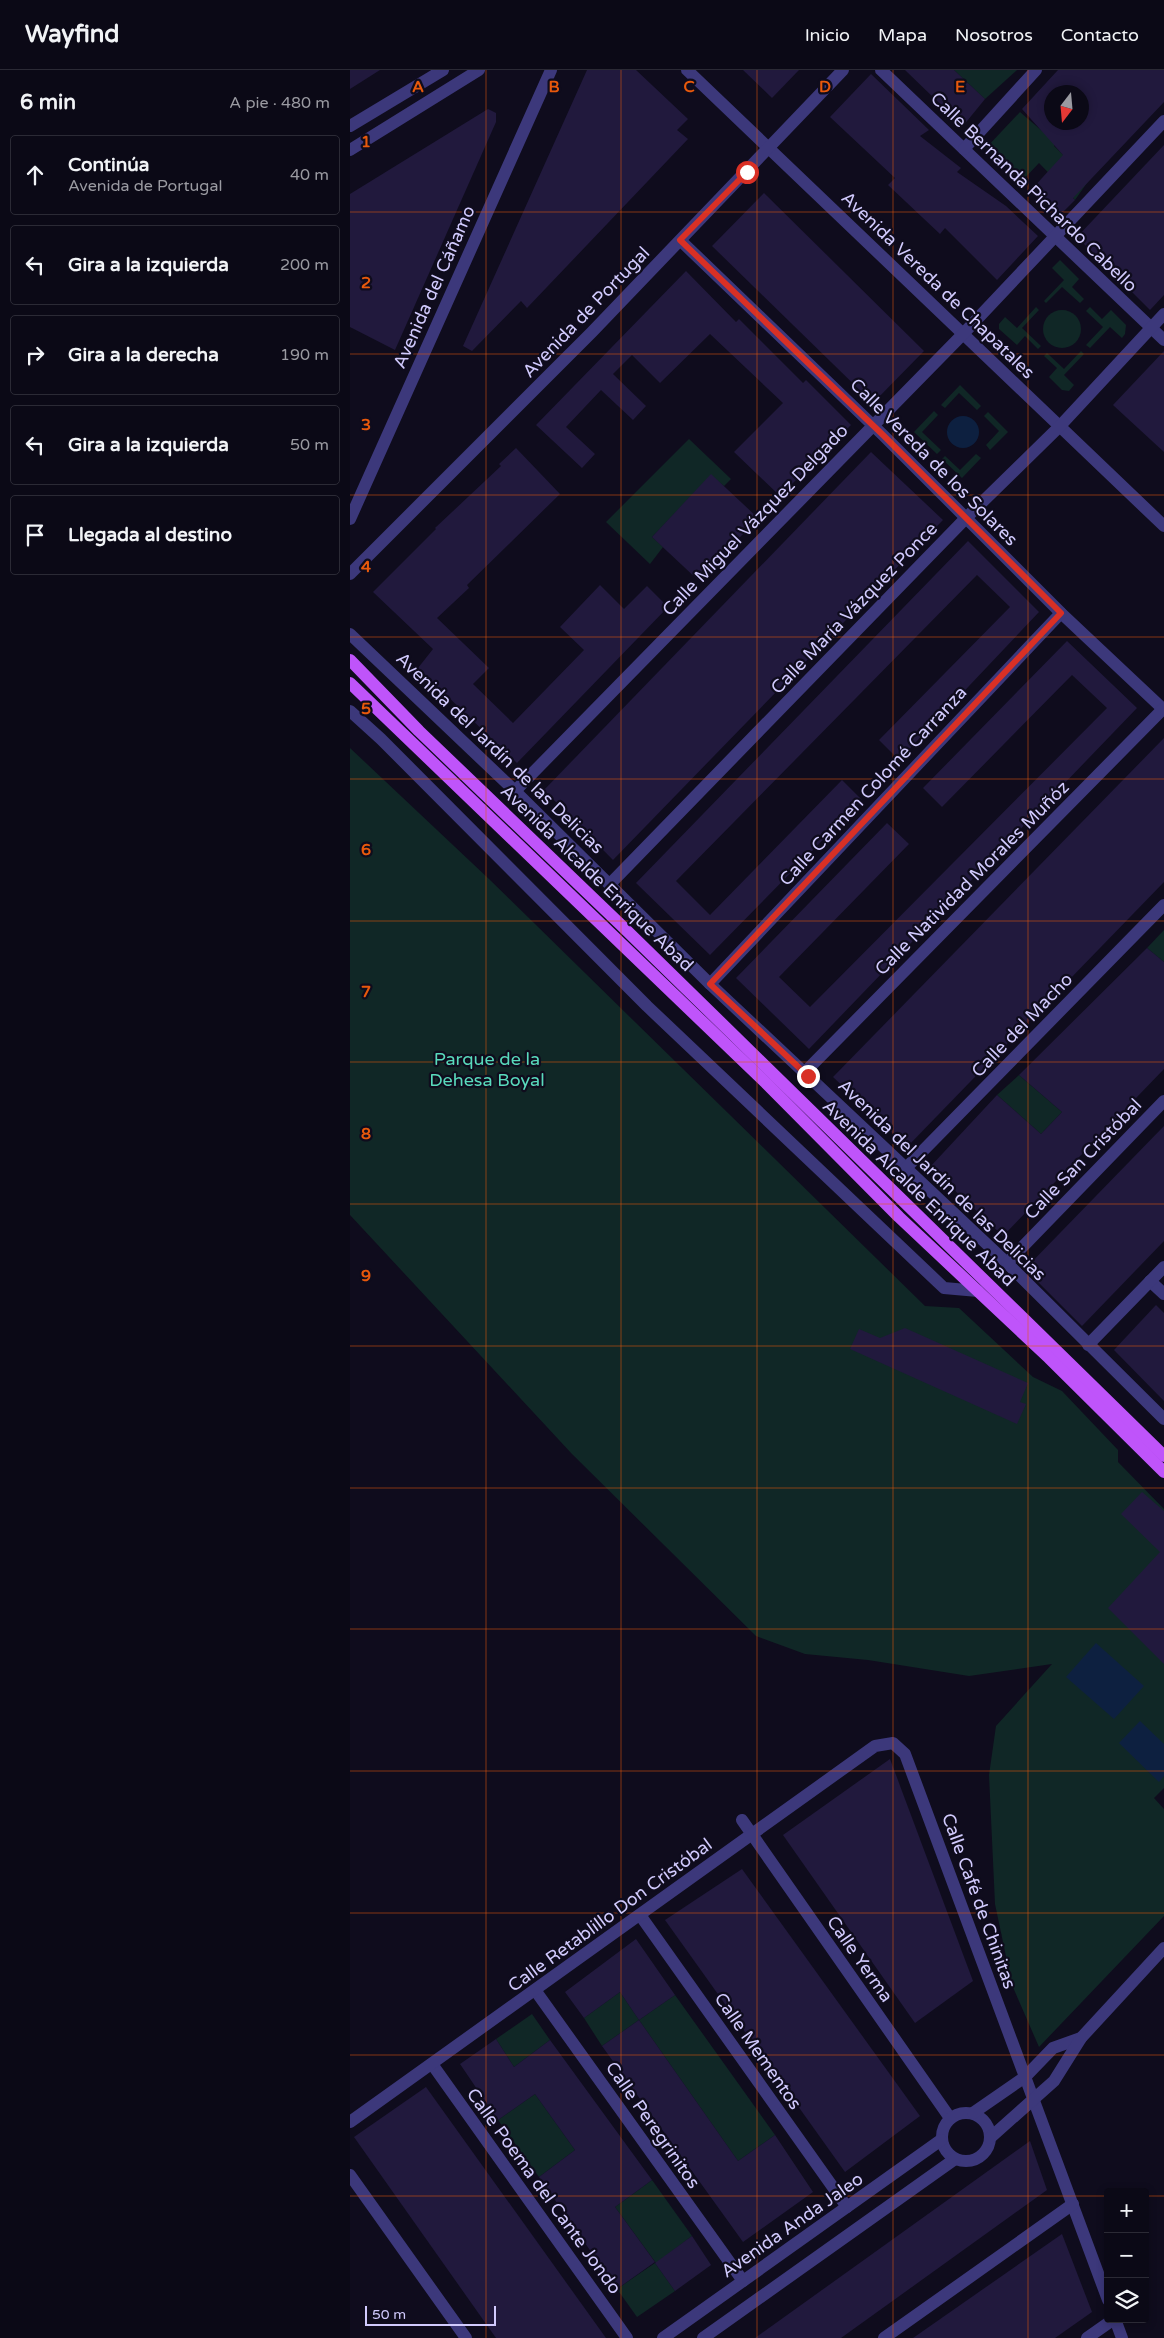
<!DOCTYPE html>
<html lang="es">
<meta charset="utf-8">
<style>
body{margin:0;font-family:"Varela Round",sans-serif;background:#14121f;color:#f1f3f6}
.controls{position:absolute;right:15px;bottom:15px;display:grid;overflow:hidden;border-radius:5px;box-shadow:0 2px 8px #0003}
.controls button{width:45px;height:45px;display:grid;place-items:center;padding:0;border:0;border-bottom:1px solid #2b2a35;background:#0b0916;color:#f1f3f6;font:25px sans-serif}
.compass{position:absolute;left:694px;top:15px;width:45px;height:45px;border-radius:50%;background:#0b0916;box-shadow:0 2px 8px #0003;rotate:196deg}
.scale{position:absolute;left:15px;bottom:12px;width:131px;box-sizing:border-box;padding-left:5px;border:2px solid #d1cafd;border-top:0;font-size:14px;line-height:18px;white-space:nowrap;color:#d1cafd;-webkit-text-stroke:4px #0f0c1d;paint-order:stroke}
.stop{position:absolute;width:15px;height:15px;margin:-11px;border:4px solid #d93025;border-radius:50%;background:#fff}
.stop.end{background:#d93025;border-color:#fff;box-shadow:0 1px 5px #0008}
.list{margin:0;padding:0;list-style:none}
h2{display:flex;justify-content:space-between;align-items:center;height:65px;margin:0;padding:0 20px;font-size:21px}
h2 small{font-size:16px;font-weight:400;color:#9a9aa1}
.list li{display:grid;grid-template-columns:32px 1fr auto;gap:15px;align-items:center;box-sizing:border-box;height:80px;margin:0 10px 10px;padding:0 10px;border:1px solid #2b2a35;border-radius:5px}
.list b{display:block;font-size:19px;white-space:nowrap}
.list p{margin:0;font-size:16px;white-space:nowrap;color:#9a9aa1}
.list em{font-size:16px;font-style:normal;color:#9a9aa1}
.icon{flex:none;width:28px;height:28px;fill:none;stroke:currentColor;stroke-width:2;stroke-linecap:round;stroke-linejoin:round}
.map{position:relative;flex:none;width:814px;height:2268px;overflow:hidden}
header{display:flex;align-items:center;gap:30px;box-sizing:border-box;height:70px;padding:0 25px;background:#0b0916;border-bottom:1px solid #2b2a35}
header strong{font-size:24px}
nav{display:flex;gap:28px;margin-inline-start:auto;font-size:18px}
main{display:flex}
aside{flex:1;background:#0b0916}
.map>svg:first-child{display:block}
.green{fill:#102726}
.water{fill:#0d2040}
.building{fill:#21193d;fill-rule:evenodd}
.lines{fill:none;stroke-linecap:round;stroke-linejoin:round}
.minor{stroke:#3c387b;stroke-width:12}
.major{stroke:#bf54fa;stroke-width:12}
.route{stroke:#d93025;stroke-width:6}
.grid{fill:none;stroke:#e8590c;stroke-width:1;stroke-opacity:0.55}
.labels{text-anchor:middle;dominant-baseline:central;stroke-width:4.5;stroke-linejoin:round;paint-order:stroke}
.street-label{font-size:18px;fill:#d1cafd;stroke:#0f0c1d}
.park-label{font-size:18px;fill:#59dabc;stroke:#0f0c1d}
.grid-label{font-size:16px;text-anchor:middle;font-weight:bold;fill:#e8590c;stroke:#0f0c1d;stroke-width:4.5;stroke-linejoin:round;paint-order:stroke}
</style>
<header>
<strong>Wayfind</strong>
<nav><a>Inicio</a><a>Mapa</a><a>Nosotros</a><a>Contacto</a></nav>
</header>
<main>
<aside>
<h2>6 min<small>A pie · 480 m</small></h2>
<ul class="list">
<li><svg class="icon" aria-label="ahead" viewBox="0 0 24 24"><path d="M12 20V5M6 11l6-6 6 6"/></svg><div><b>Continúa</b><p>Avenida de Portugal</p></div><em>40 m</em></li>
<li><svg class="icon" aria-label="left" viewBox="0 0 24 24"><path d="M17 20v-9H6M10 6l-5 5 5 5"/></svg><div><b>Gira a la izquierda</b></div><em>200 m</em></li>
<li><svg class="icon" aria-label="right" viewBox="0 0 24 24"><path d="M7 20v-9h11M14 6l5 5-5 5"/></svg><div><b>Gira a la derecha</b></div><em>190 m</em></li>
<li><svg class="icon" aria-label="left" viewBox="0 0 24 24"><path d="M17 20v-9H6M10 6l-5 5 5 5"/></svg><div><b>Gira a la izquierda</b></div><em>50 m</em></li>
<li><svg class="icon" aria-label="arrive" viewBox="0 0 24 24"><path d="M6 21V4h12l-3 4 3 4H6"/></svg><div><b>Llegada al destino</b></div></li>
</ul>
</aside>
<div class="map">
<svg width="814" height="2268" viewBox="0 0 814 2268">
<rect width="100%" height="100%" fill="#0f0c1d"/>
<g class="green">
<polygon points="604,0 667,0 635,29"/>
<polygon points="670,42 706,73 704,76 739,110 725,130 689,93 672,111 636,78"/>
<polygon points="710,190 729,209 722,217 734,229 730,233 712,217 696,233 694,231 714,210 702,198"/>
<polygon points="686,237 689,240 672,258 691,276 688,279 675,266 667,275 649,259 649,254 655,247 667,258"/>
<polygon points="740,237 752,249 761,240 776,255 775,264 772,268 760,257 740,278 736,275 753,257 736,241"/>
<circle cx="712" cy="259" r="19"/>
<polygon points="731,281 734,284 714,305 724,315 719,321 712,320 699,307 707,298 694,286 697,283 714,299"/>
<polygon points="610,315 631,336 627,340 609,323 595,338 591,335"/>
<polygon points="584,341 588,345 572,362 591,380 587,384 564,362"/>
<polygon points="638,342 658,362 640,380 636,375 649,361 634,346"/>
<polygon points="339,369 381,409 374,416 361,405 302,467 313,477 300,494 256,452"/>
<polygon points="626,384 631,388 612,408 592,389 595,386 610,400"/>
<polygon points="0,678 139,809 575,1236 609,1238 683,1307 712,1321 768,1380 768,1392 814,1439 814,1718 804,1728 814,1739 814,1846 689,1977 662,1915 645,1834 639,1705 646,1656 702,1594 619,1606 518,1590 455,1584 406,1566 222,1384 0,1145"/>
<polygon points="814,860 814,892 797,878"/>
<polygon points="669,1005 712,1042 691,1064 647,1025"/>
<polygon points="270,1922 289,1950 325,1925 425,2065 388,2091 289,1950 252,1976 234,1948"/>
<polygon points="182,1944 200,1970 164,1997 146,1969"/>
<polygon points="185,2024 225,2080 189,2107 148,2050"/>
<polygon points="302,2110 342,2166 306,2193 265,2137"/>
<polygon points="305,2193 325,2221 287,2247 267,2219"/>
</g>
<g class="water">
<circle cx="613" cy="362" r="16"/>
<polygon points="746,1573 794,1616 764,1649 716,1607"/>
<polygon points="790,1651 814,1674 814,1706 809,1712 769,1673"/>
</g>
<g class="building">
<polygon points="0,0 30,0 0,19"/>
<polygon points="237,0 286,0 338,49 327,60 338,69 177,238 171,231 122,281 113,276"/>
<polygon points="393,0 449,0 422,28"/>
<polygon points="555,0 604,0 635,29 613,56"/>
<path d="M708 0H814V32L723 128 725 130 708 147 682 119 713 85 672 39ZM702 22H732V52H702Z"/>
<polygon points="521,4 579,60 570,66 611,98 607,102 656,136 688,166 647,210 595,158 590,164 538,115 545,108 480,47"/>
<polygon points="138,39 146,43 146,52 45,280 0,257 0,124"/>
<polygon points="814,75 814,225 800,240 727,167"/>
<polygon points="414,123 574,281 523,333 362,176"/>
<polygon points="336,201 386,252 389,249 453,313 456,310 501,355 430,426 384,382 433,333 360,264 310,313 282,285 263,304 296,336 283,350 251,320 216,357 245,384 232,398 186,355"/>
<polygon points="814,281 814,382 763,335"/>
<polygon points="166,378 210,424 117,515 119,518 87,548 139,598 123,614 163,653 234,580 210,557 250,515 274,539 297,516 318,537 167,693 68,598 83,579 23,522 86,459 85,458 151,396 149,394"/>
<polygon points="521,382 593,450 263,790 194,720"/>
<polygon points="361,404 408,448 349,511 302,467"/>
<polygon points="618,471 689,542 549,690 529,670 660,537 627,505 326,811 360,845 492,710 512,730 360,885 286,813"/>
<polygon points="717,571 787,638 459,979 386,908 537,753 559,774 429,907 460,937 757,638 722,605 592,737 573,718"/>
<polygon points="814,668 814,812 557,1077 483,1007"/>
<polygon points="797,878 814,892 814,999 653,1166 580,1097 647,1025 691,1064 712,1042 669,1005"/>
<polygon points="814,1056 814,1171 732,1256 675,1199"/>
<polygon points="806,1235 814,1243 814,1331 764,1280"/>
<polygon points="555,1258 678,1313 670,1332 676,1334 667,1354 500,1279 509,1259 530,1268"/>
<polygon points="792,1422 814,1441 814,1594 758,1538 810,1482 771,1444"/>
<polygon points="540,1689 623,1911 565,1953 433,1765"/>
<polygon points="392,1799 570,2046 495,2102 315,1850"/>
<polygon points="286,1869 325,1925 289,1950 270,1922 234,1948 215,1922"/>
<polygon points="289,1950 388,2091 425,2065 463,2122 393,2172 252,1976"/>
<polygon points="146,1969 164,1997 200,1970 302,2110 265,2137 305,2192 267,2219 189,2107 225,2080 185,2024 148,2050 110,1994"/>
<polygon points="76,2017 256,2268 146,2268 4,2067"/>
<polygon points="680,2071 697,2120 491,2268 405,2268"/>
<polygon points="712,2164 742,2242 705,2268 563,2268"/>
<polygon points="342,2166 361,2195 325,2221 305,2193"/>
</g>
<g class="lines">
<g class="minor">
<polyline points="337,0 814,456"/>
<polyline points="531,0 814,270"/>
<polyline points="0,56 93,0"/>
<polyline points="614,79 686,0"/>
<polyline points="0,80 129,0"/>
<polyline points="331,171 533,365 711,543 813,639"/>
<polyline points="0,449 201,0"/>
<polyline points="0,504 242,262 493,0"/>
<polyline points="0,564 165,721 360,914 657,1193 814,1349"/>
<polyline points="0,641 31,669 297,936 594,1218 628,1221"/>
<polyline points="165,721 613,264 814,51"/>
<polyline points="260,814 616,448 710,356 814,244"/>
<polyline points="360,914 711,543"/>
<polyline points="454,1003 814,638"/>
<polyline points="555,1099 814,835"/>
<polyline points="657,1193 814,1031"/>
<polyline points="800,1211 814,1224"/>
<polyline points="738,1275 814,1197"/>
<polyline points="392,1750 600,2048"/>
<polyline points="290,1845 497,2137"/>
<polyline points="185,1920 393,2211"/>
<polyline points="82,1994 277,2268"/>
<circle cx="616" cy="2067" r="24"/>
<polyline points="623,2043 675,2007 703,1978 731,1968"/>
<polyline points="0,2052 525,1676 543,1673 555,1684 758,2230"/>
<polyline points="640,2068 704,2011 731,1968 814,1878"/>
<polyline points="0,2105 116,2268"/>
<polyline points="765,2249 772,2268"/>
<polyline points="313,2268 591,2070"/>
<polyline points="353,2268 605,2089"/>
<polyline points="534,2268 723,2134"/>
<polyline points="737,2268 764,2249"/>
</g>
<g class="major">
<polyline points="0,590 69,661 270,854 814,1386"/>
<polyline points="0,613 416,1013 549,1147 699,1288 814,1402"/>
</g>
</g>
<g class="lines">
<polyline class="route" points="397,102 330,170 533,365 711,543 360,914 458,1006"/>
</g>
<path class="grid" d="M136 0V2268M271 0V2268M407 0V2268M543 0V2268M678 0V2268M0 142H814M0 284H814M0 425H814M0 567H814M0 709H814M0 851H814M0 992H814M0 1134H814M0 1276H814M0 1418H814M0 1559H814M0 1701H814M0 1843H814M0 1985H814M0 2126H758M795 2126H814"/>
<g class="labels">
<g class="street-label">
<text transform="translate(684 122) rotate(44)">Calle Bernanda Pichardo Cabello</text>
<text transform="translate(588 215) rotate(44)">Avenida Vereda de Chapatales</text>
<text transform="translate(84 217) rotate(-66)">Avenida del Cáñamo</text>
<text transform="translate(236 242) rotate(-46)">Avenida de Portugal</text>
<text transform="translate(584 392) rotate(45)">Calle Vereda de los Solares</text>
<text transform="translate(405 450) rotate(-46)">Calle Miguel Vázquez Delgado</text>
<text transform="translate(504 538) rotate(-46)">Calle María Vázquez Ponce</text>
<text transform="translate(150 683) rotate(44)">Avenida del Jardín de las Delicias</text>
<text transform="translate(523 716) rotate(-47)">Calle Carmen Colomé Carranza</text>
<text transform="translate(247 808) rotate(44)">Avenida Alcalde Enrique Abad</text>
<text transform="translate(622 808) rotate(-45)">Calle Natividad Morales Muñóz</text>
<text transform="translate(672 955) rotate(-46)">Calle del Macho</text>
<text transform="translate(733 1089) rotate(-46)">Calle San Cristóbal</text>
<text transform="translate(592 1110) rotate(44)">Avenida del Jardín de las Delicias</text>
<text transform="translate(569 1123) rotate(44)">Avenida Alcalde Enrique Abad</text>
<text transform="translate(629 1831) rotate(70)">Calle Café de Chinitas</text>
<text transform="translate(260 1845) rotate(-36)">Calle Retablillo Don Cristóbal</text>
<text transform="translate(510 1889) rotate(55)">Calle Yerma</text>
<text transform="translate(408 1981) rotate(55)">Calle Mementos</text>
<text transform="translate(303 2055) rotate(55)">Calle Peregrinitos</text>
<text transform="translate(194 2121) rotate(54)">Calle Poema del Cante Jondo</text>
<text transform="translate(442 2155) rotate(-35)">Avenida Anda Jaleo</text>
</g>
<g class="park-label">
<text x="137" y="989">Parque de la<tspan x="137" dy="21">Dehesa Boyal</tspan></text>
</g>
</g>
<g class="grid-label">
<text x="68" y="22">A</text>
<text x="204" y="22">B</text>
<text x="339" y="22">C</text>
<text x="475" y="22">D</text>
<text x="610" y="22">E</text>
<text x="16" y="77">1</text>
<text x="16" y="218">2</text>
<text x="16" y="360">3</text>
<text x="16" y="502">4</text>
<text x="16" y="644">5</text>
<text x="16" y="785">6</text>
<text x="16" y="927">7</text>
<text x="16" y="1069">8</text>
<text x="16" y="1211">9</text>
</g>
</svg>
<div class="controls">
<button>+</button>
<button>−</button>
<button><svg class="icon" aria-label="layers" viewBox="0 0 24 24"><path d="M12 4l9 5-9 5-9-5zM3 14l9 5 9-5"/></svg></button>
</div>
<svg class="compass" viewBox="-18 -18 36 36"><path d="M0-13l5 13h-10z" fill="#e53935"/><path d="M0 13l5-13h-10z" fill="#9a9aa1"/></svg>
<div class="scale">50 m</div>
<div class="stop" style="left:397px;top:102px"></div>
<div class="stop end" style="left:458px;top:1006px"></div>
</div>
</main>
